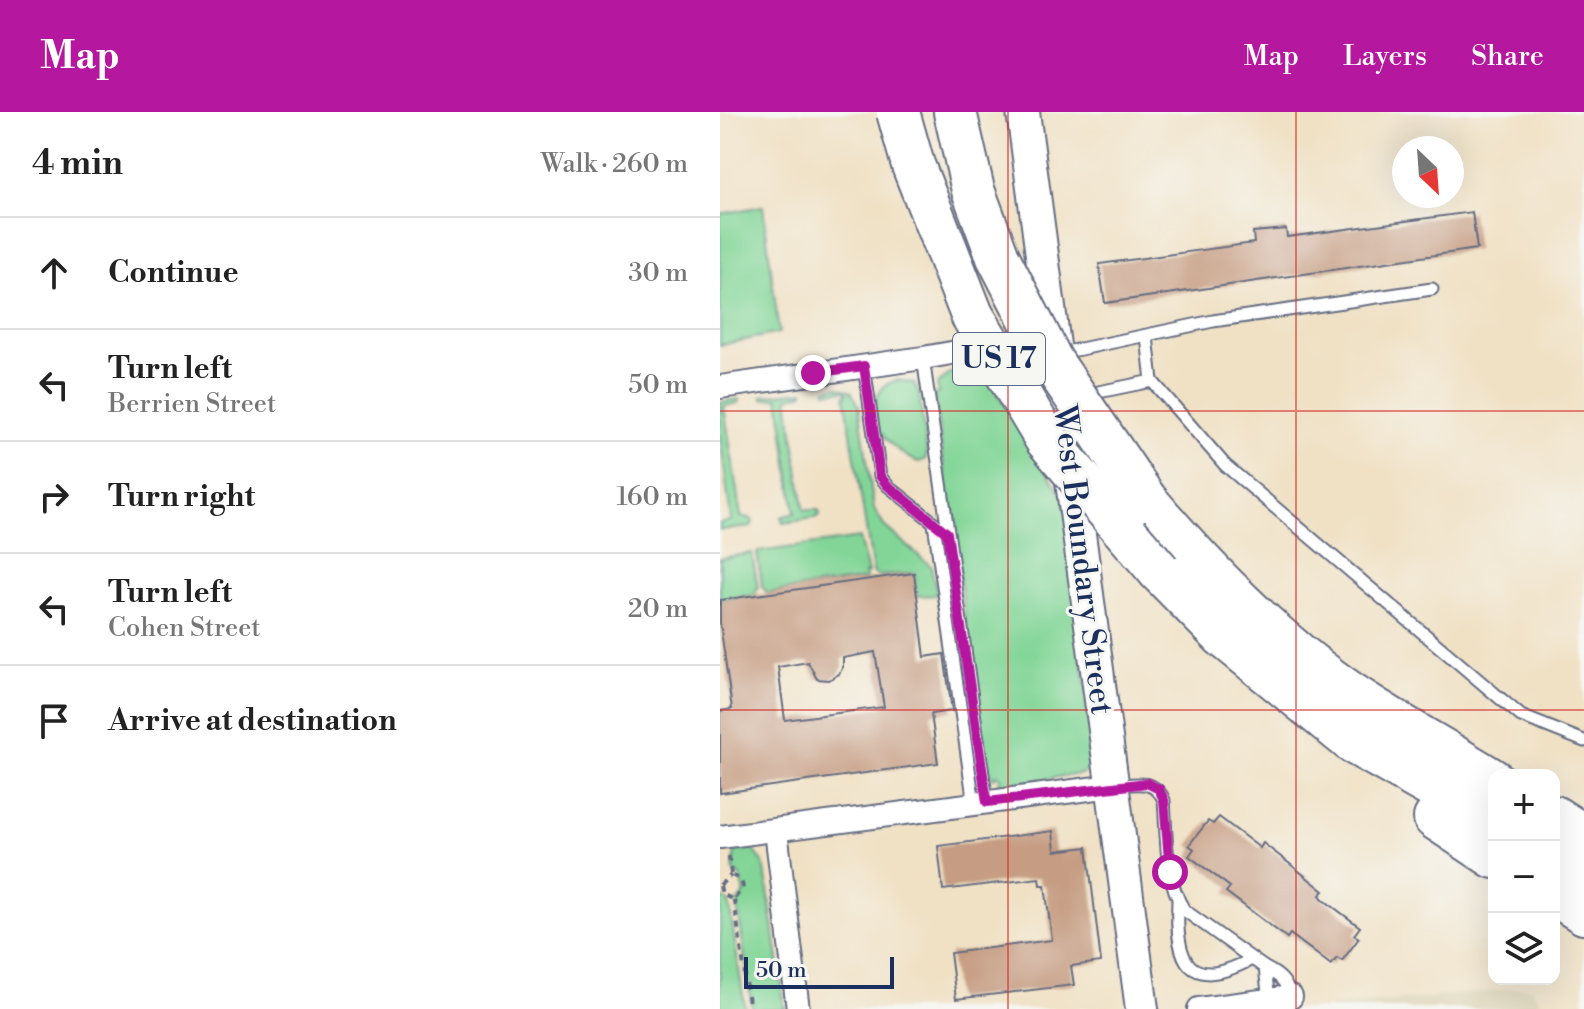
<!DOCTYPE html>
<meta charset="utf-8">
<style>
body{margin:0;font-family:"Libre Bodoni",serif;background:#f2f2f2;color:#222}
.controls{position:absolute;right:24px;bottom:24px;display:grid;overflow:hidden;border-radius:16px;box-shadow:0 8px 32px #0002}
.controls button{width:72px;height:72px;display:grid;place-items:center;padding:0;border:0;border-bottom:2px solid #e0e0e0;background:#fff;color:#222;font:40px sans-serif}
.compass{position:absolute;left:672px;top:24px;width:72px;height:72px;border-radius:50%;background:#fff;box-shadow:0 8px 32px #0002;rotate:155deg}
.scale{position:absolute;left:24px;bottom:20px;width:150px;box-sizing:border-box;padding-left:8px;border:4px solid #1b2f5e;border-top:0;font-size:22px;line-height:28px;white-space:nowrap;color:#1b2f5e;-webkit-text-stroke:6px #f6f6f2;paint-order:stroke}
.stop{position:absolute;width:24px;height:24px;margin:-18px;border:6px solid #b5179e;border-radius:50%;background:#fff}
.stop.end{background:#b5179e;border-color:#fff;box-shadow:0 2px 8px #0008}
.list{margin:0;padding:0;list-style:none}
h2{display:flex;justify-content:space-between;align-items:center;height:104px;margin:0;padding:0 32px;font-size:34px}
h2 small{font-size:26px;font-weight:400;color:#767676}
.list li{display:grid;grid-template-columns:52px 1fr auto;gap:24px;align-items:center;box-sizing:border-box;height:112px;padding:0 32px;border-top:2px solid #e0e0e0}
.list b{display:block;font-size:30px;white-space:nowrap}
.list p{margin:0;font-size:26px;white-space:nowrap;color:#767676}
.list em{font-size:26px;font-style:normal;color:#767676}
.icon{flex:none;width:44px;height:44px;fill:none;stroke:currentColor;stroke-width:2;stroke-linecap:round;stroke-linejoin:round}
.map{position:relative;flex:none;width:864px;height:897px;overflow:hidden}
header{display:flex;align-items:center;gap:48px;box-sizing:border-box;height:112px;padding:0 40px;background:#b5179e;color:#fff}
header strong{font-size:38px}
nav{display:flex;gap:44px;margin-inline-start:auto;font-size:28px}
main{display:flex}
aside{flex:1;background:#fff}
.map>svg:first-child{display:block}
.built{fill:#ddd4b6}
.green{fill:#82d597;stroke:#4e827a;stroke-width:2}
.building{fill:#c69d83;fill-rule:evenodd}
.lines{fill:none;stroke-linecap:round;stroke-linejoin:round}
.service-casing{stroke:#666d82;stroke-width:15}
.minor-casing{stroke:#666d82;stroke-width:26}
.secondary-casing{stroke:#666d82;stroke-width:36}
.motorway-casing{stroke:#666d82;stroke-width:46}
.path{stroke:#666d82;stroke-width:4;stroke-dasharray:6 6;stroke-linecap:butt}
.service{stroke:#fff;stroke-width:11}
.minor{stroke:#fff;stroke-width:22}
.secondary{stroke:#fff;stroke-width:32}
.motorway{stroke:#fff;stroke-width:42}
.motorway-bridge-casing{stroke:#666d82;stroke-width:46;stroke-linecap:butt}
.motorway-bridge{stroke:#fff;stroke-width:42}
.route{stroke:#b5179e;stroke-width:10}
.grid{fill:none;stroke:#d62828;stroke-width:2;stroke-opacity:0.55}
.labels{text-anchor:middle;dominant-baseline:central;stroke-width:6;stroke-linejoin:round;paint-order:stroke}
.shield{fill:#f6f6f2;stroke:#5d6b8a;stroke-width:2}
.shield-label{font-size:30px;font-weight:bold;fill:#1b2f5e}
.street-label{font-size:32px;fill:#1b2f5e;stroke:#f6f6f2}
</style>
<header>
<strong>Map</strong>
<nav><a>Map</a><a>Layers</a><a>Share</a></nav>
</header>
<main>
<aside>
<h2>4 min<small>Walk · 260 m</small></h2>
<ul class="list">
<li><svg class="icon" aria-label="ahead" viewBox="0 0 24 24"><path d="M12 20V5M6 11l6-6 6 6"/></svg><div><b>Continue</b></div><em>30 m</em></li>
<li><svg class="icon" aria-label="left" viewBox="0 0 24 24"><path d="M17 20v-9H6M10 6l-5 5 5 5"/></svg><div><b>Turn left</b><p>Berrien Street</p></div><em>50 m</em></li>
<li><svg class="icon" aria-label="right" viewBox="0 0 24 24"><path d="M7 20v-9h11M14 6l5 5-5 5"/></svg><div><b>Turn right</b></div><em>160 m</em></li>
<li><svg class="icon" aria-label="left" viewBox="0 0 24 24"><path d="M17 20v-9H6M10 6l-5 5 5 5"/></svg><div><b>Turn left</b><p>Cohen Street</p></div><em>20 m</em></li>
<li><svg class="icon" aria-label="arrive" viewBox="0 0 24 24"><path d="M6 21V4h12l-3 4 3 4H6"/></svg><div><b>Arrive at destination</b></div></li>
</ul>
</aside>
<div class="map">
<svg width="864" height="897" viewBox="0 0 864 897">
<rect width="100%" height="100%" fill="#f6f6f2"/>
<filter id="ink" filterUnits="userSpaceOnUse"><feTurbulence type="fractalNoise" baseFrequency=".0125" numOctaves="2"/><feDisplacementMap in="SourceGraphic" scale="16" xChannelSelector="R" yChannelSelector="G"/><feConvolveMatrix kernelMatrix="1 2 1 2 8 2 1 2 1" color-interpolation-filters="sRGB"/></filter>
<filter id="wash" filterUnits="userSpaceOnUse"><feTurbulence type="fractalNoise" baseFrequency=".006" numOctaves="4" result="noise"/><feDisplacementMap in="SourceGraphic" scale="32" xChannelSelector="R" yChannelSelector="G"/><feGaussianBlur stdDeviation="1.8" result="paint"/><feColorMatrix in="noise" values="0 0 0 0 0 0 0 0 0 0 0 0 0 0 0 0 0 1.4 0 .05"/><feComposite in="paint" operator="in"/></filter>
<g filter="url(#wash)">
<rect width="100%" height="100%" fill="#f0e1c5"/>
<polygon class="built" points="811,875 824,897 597,897"/>
<g class="green">
<polygon points="43,94 59,221 0,233 0,102"/>
<polygon points="260,255 344,386 374,647 369,657 361,662 286,672 279,670 281,665 277,663 274,666 266,655 214,282 219,281 217,273 230,261"/>
<path d="M178 268 194 271 199 282 207 341 205 348 198 350C187 346 165 330 160 318 150 297 155 273 178 268Z"/>
<polygon points="117,274 131,279 139,293 154,397 164,414 211,454 217,483 197,484 194,461 157,464 153,460 125,283 127,282 126,278 106,280 106,277"/>
<polygon points="84,279 84,281 68,286 84,398 98,398 100,402 99,405 63,411 61,405 75,401 59,286 43,287 42,284"/>
<polygon points="19,287 19,291 4,294 21,405 30,406 33,410 31,415 0,418 0,411 11,409 0,323 0,290"/>
<polygon points="139,426 148,461 144,462 146,467 47,481 42,474 37,440"/>
<polygon points="32,441 38,477 36,478 36,483 0,487 0,446"/>
<polygon points="34,738 42,749 45,757 65,897 32,897 17,790 25,781 20,764 13,759 15,739"/>
<polygon points="0,785 9,790 25,897 0,897"/>
</g>
<g id="blocks">
<g class="building">
<polygon points="752,100 757,137 385,191 379,152 534,131 533,120 566,117 567,125"/>
<path d="M194 461 205 545 224 542 232 599 211 602 218 651 0 681V599L12 597 0 511V488ZM155 540 164 595 65 608 58 555 88 550 97 567 109 568 119 562 123 555V546Z"/>
<polygon points="499,705 540,736 543,731 570,752 604,779 600,783 604,788 640,815 634,823 639,826 622,849 617,846 611,853 570,822 567,826 506,780 510,775 469,744 474,737 469,733 488,709 493,712"/>
<polygon points="333,719 335,739 367,735 381,850 351,854 354,873 236,887 230,841 332,828 325,773 320,773 319,766 223,778 218,734"/>
</g>
</g>
</g>
<g filter="url(#ink)">
<use href="#blocks" fill-opacity="0" stroke="#666d82" stroke-width="2"/>
<g class="lines">
<defs>
<g id="service">
<polyline points="337,242 493,209 712,177"/>
<polyline points="203,246 267,690"/>
<polyline points="144,254 160,364 167,373 217,413"/>
<polyline points="432,269 505,353 801,604 864,629"/>
<polyline points="364,283 432,269 427,224"/>
<polyline points="214,411 254,692"/>
<path d="M394 674C415 672 434 666 444 688 447 724 444 766 464 798L545 856"/>
<path d="M458 789C455 850 468 881 532 847"/>
<path d="M549 888 545 856C559 863 566 869 571 885"/>
</g>
<g id="minor">
<polyline points="0,275 203,246 327,224"/>
<polyline points="56,719 78,897"/>
<polyline points="0,725 392,674"/>
<polyline points="479,897 571,885"/>
</g>
<polyline id="secondary" points="303,0 422,897"/>
<g id="motorway">
<polyline points="235,0 253,78 278,145"/>
<path d="M425 387C486 459 555 530 633 583 679 613 727 640 774 669"/>
<polyline points="440,460 503,524 634,631 774,710"/>
<polyline points="834,705 864,724"/>
<polyline points="715,706 774,745"/>
<polyline points="834,745 864,762"/>
<polyline points="834,782 864,801"/>
</g>
</defs>
<use href="#service" class="service-casing"/>
<use href="#minor" class="minor-casing"/>
<use href="#secondary" class="secondary-casing"/>
<use href="#motorway" class="motorway-casing"/>
<g class="path">
<polyline points="9,744 11,763"/>
<polyline points="0,773 11,763"/>
<polyline points="0,774 2,782 14,788 23,774 20,767 11,763"/>
<polyline points="14,788 30,897"/>
</g>
<use href="#service" class="service"/>
<use href="#minor" class="minor"/>
<use href="#secondary" class="secondary"/>
<use href="#motorway" class="motorway"/>
<defs>
<g id="motorway-bridge">
<polyline points="178,0 193,53 252,203 326,327 440,460"/>
<polyline points="278,145 332,250 425,387"/>
</g>
</defs>
<use href="#motorway-bridge" class="motorway-bridge-casing"/>
<use href="#motorway-bridge" class="motorway-bridge"/>
</g>
</g>
<g class="lines" filter="url(#ink)">
<polyline class="route" points="93,261 144,254 160,364 167,373 227,421 267,690 427,671 439,677 444,688 450,760"/>
</g>
<path class="grid" d="M288 0V897M576 0V897M0 299H864M0 598H864"/>
<g class="labels">
<rect class="shield" x="233" y="221" width="92" height="52" rx="6"/>
<g class="shield-label">
<text x="279" y="247">US 17</text>
</g>
<g class="street-label">
<text transform="translate(363 448) rotate(83)">West Boundary Street</text>
</g>
</g>
</svg>
<div class="controls">
<button>+</button>
<button>−</button>
<button><svg class="icon" aria-label="layers" viewBox="0 0 24 24"><path d="M12 4l9 5-9 5-9-5zM3 14l9 5 9-5"/></svg></button>
</div>
<svg class="compass" viewBox="-18 -18 36 36"><path d="M0-13l5 13h-10z" fill="#e53935"/><path d="M0 13l5-13h-10z" fill="#767676"/></svg>
<div class="scale">50 m</div>
<div class="stop" style="left:450px;top:760px"></div>
<div class="stop end" style="left:93px;top:261px"></div>
</div>
</main>
